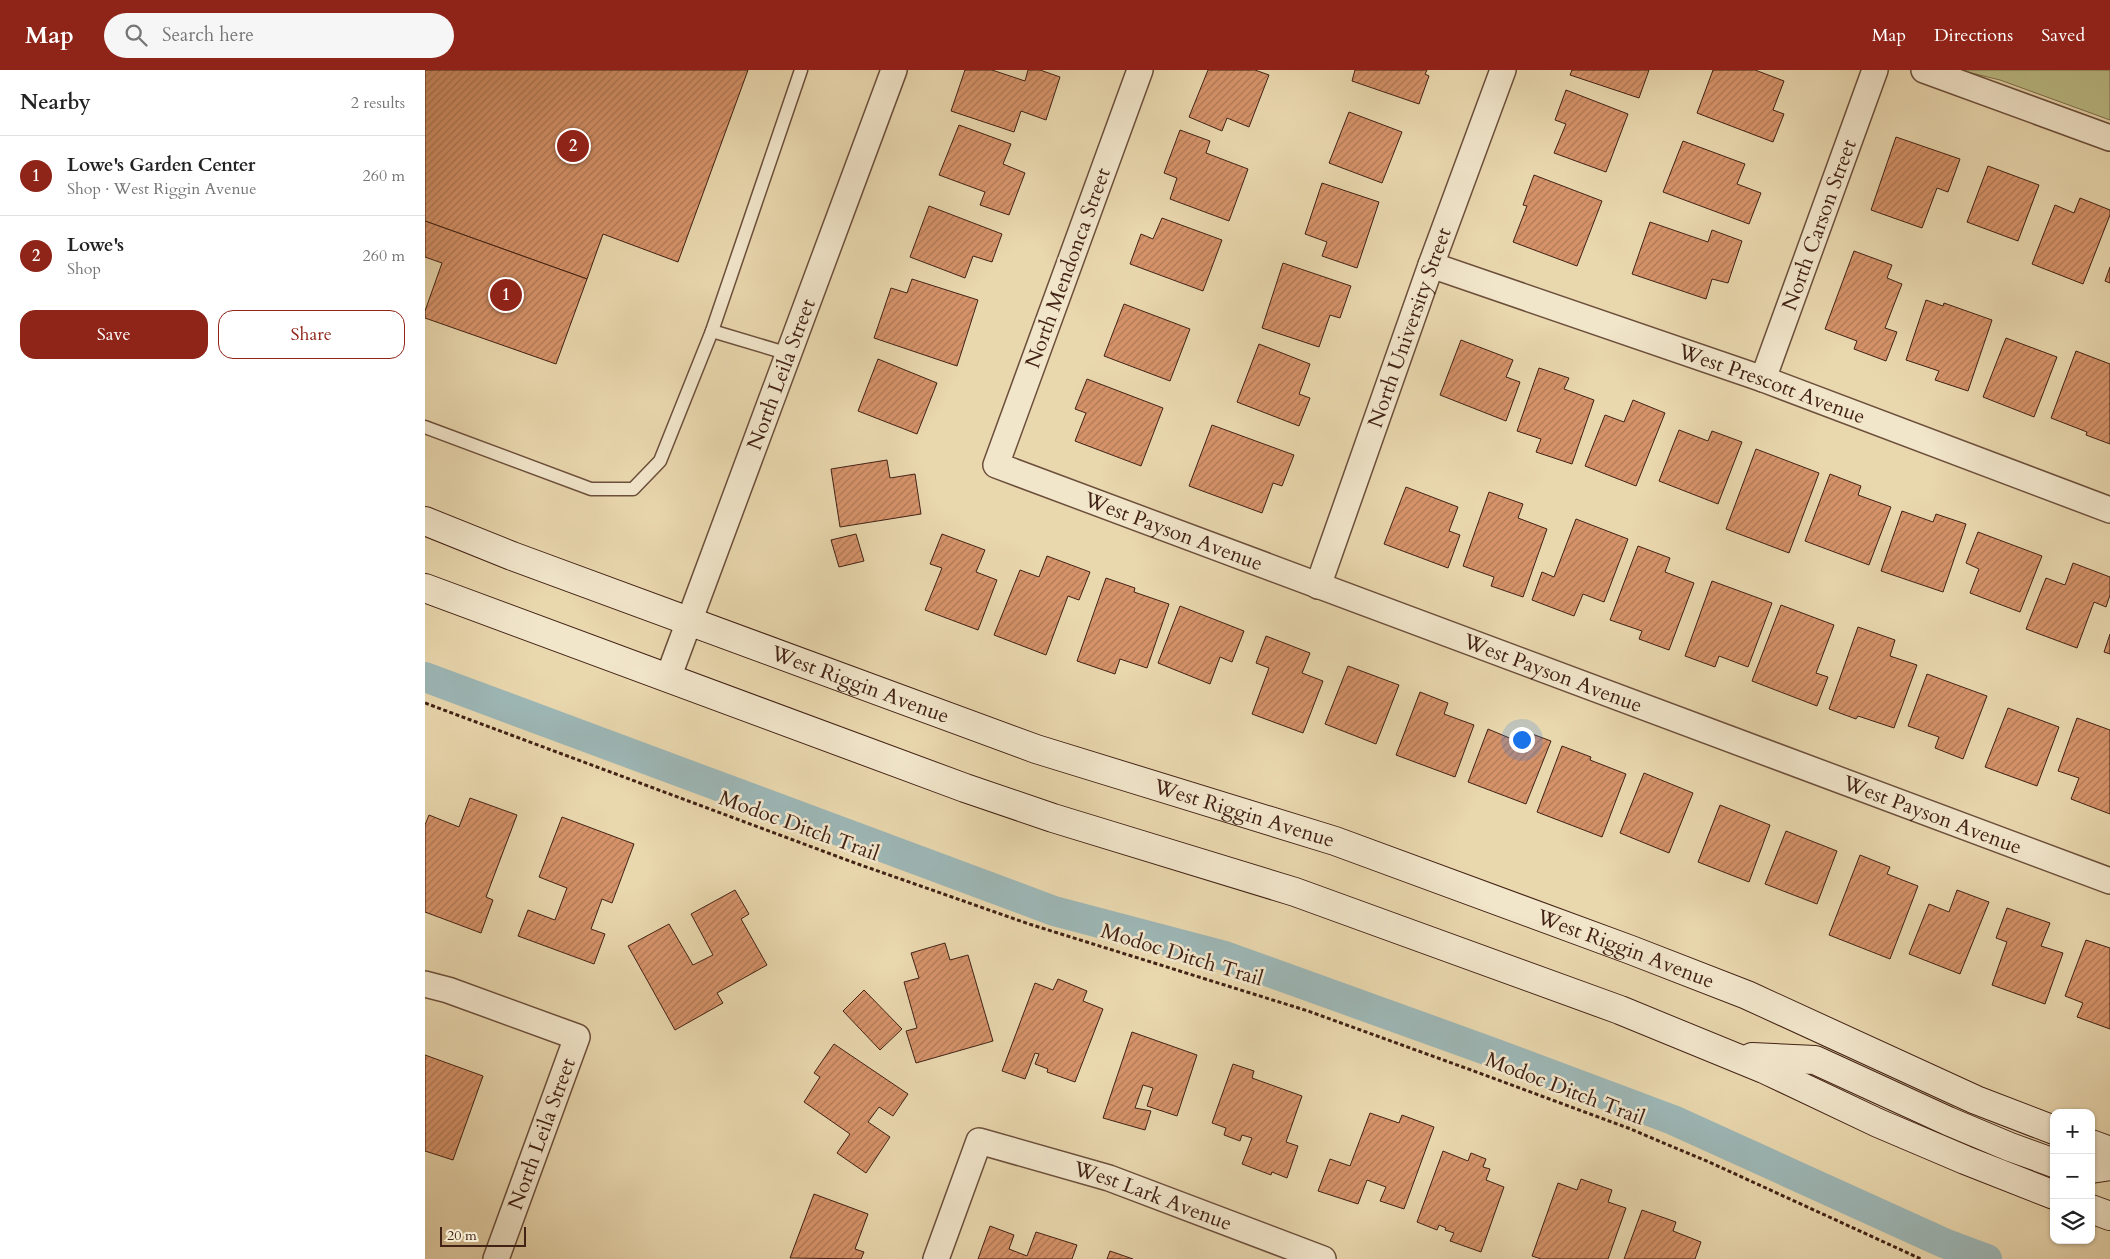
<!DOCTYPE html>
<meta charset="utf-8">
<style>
body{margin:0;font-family:Cardo,serif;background:#f6f6f6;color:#222}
.controls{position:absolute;right:15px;bottom:15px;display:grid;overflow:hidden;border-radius:10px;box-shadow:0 1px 4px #0004}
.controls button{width:45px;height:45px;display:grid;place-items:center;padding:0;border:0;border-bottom:1px solid #e0e0e0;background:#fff;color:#222;font:25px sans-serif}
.scale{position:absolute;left:15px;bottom:12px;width:86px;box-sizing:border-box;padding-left:5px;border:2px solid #422215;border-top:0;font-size:14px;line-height:18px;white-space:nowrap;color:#422215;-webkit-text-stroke:4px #f1e5ca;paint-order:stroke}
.you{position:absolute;left:1096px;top:669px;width:18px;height:18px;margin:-12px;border:4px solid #fff;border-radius:50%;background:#1a73e8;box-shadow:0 0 0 8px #1a73e833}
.badge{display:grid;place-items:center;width:32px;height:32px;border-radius:50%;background:#8f2418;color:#fff;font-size:16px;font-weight:700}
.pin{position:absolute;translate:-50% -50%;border:2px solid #fff;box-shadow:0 1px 5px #0006}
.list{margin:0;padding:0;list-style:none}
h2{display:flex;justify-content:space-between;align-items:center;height:65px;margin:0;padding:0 20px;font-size:21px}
h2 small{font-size:16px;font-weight:400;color:#767676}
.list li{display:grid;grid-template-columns:32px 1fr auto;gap:15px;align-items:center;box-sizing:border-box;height:80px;padding:0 20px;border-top:1px solid #e0e0e0}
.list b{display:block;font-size:19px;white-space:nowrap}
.list p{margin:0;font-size:16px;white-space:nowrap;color:#767676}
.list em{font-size:16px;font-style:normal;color:#767676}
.actions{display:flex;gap:10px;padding:15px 20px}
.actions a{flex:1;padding:11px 0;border:1px solid #8f2418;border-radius:15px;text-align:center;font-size:18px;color:#8f2418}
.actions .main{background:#8f2418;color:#fff}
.icon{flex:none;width:28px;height:28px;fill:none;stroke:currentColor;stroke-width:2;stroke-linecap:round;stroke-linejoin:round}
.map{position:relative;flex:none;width:1685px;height:1189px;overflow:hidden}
header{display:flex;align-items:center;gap:30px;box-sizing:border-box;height:70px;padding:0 25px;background:#8f2418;color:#fff}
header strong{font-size:24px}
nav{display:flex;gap:28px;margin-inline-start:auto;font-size:18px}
.search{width:350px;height:45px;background:#f6f6f6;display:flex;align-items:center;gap:12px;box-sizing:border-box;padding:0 18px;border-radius:28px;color:#767676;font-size:19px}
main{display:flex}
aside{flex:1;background:#fff}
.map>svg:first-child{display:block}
.park{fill:#bcbd86;stroke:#7f704e}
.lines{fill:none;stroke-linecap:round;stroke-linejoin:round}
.canal{stroke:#9db7b6;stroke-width:30}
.building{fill:url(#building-hatch);stroke:#422215}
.lane-casing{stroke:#6c4f3b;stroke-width:15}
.street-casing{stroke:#6c4f3b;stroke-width:28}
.secondary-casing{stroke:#422215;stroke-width:30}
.path{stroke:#422215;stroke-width:3;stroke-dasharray:4 2.5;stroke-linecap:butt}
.lane{stroke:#f1e5ca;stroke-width:12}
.street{stroke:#f1e5ca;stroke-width:25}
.secondary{stroke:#f1e5ca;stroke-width:28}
.labels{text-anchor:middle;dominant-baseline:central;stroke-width:5;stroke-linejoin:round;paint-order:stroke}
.street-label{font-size:21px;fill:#422215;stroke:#f1e5ca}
</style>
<header>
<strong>Map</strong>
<div class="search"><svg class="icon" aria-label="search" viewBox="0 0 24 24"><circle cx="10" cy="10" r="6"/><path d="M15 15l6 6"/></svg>Search here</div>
<nav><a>Map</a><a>Directions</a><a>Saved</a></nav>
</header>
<main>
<aside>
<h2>Nearby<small>2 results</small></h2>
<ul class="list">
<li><span class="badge">1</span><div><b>Lowe's Garden Center</b><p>Shop · West Riggin Avenue</p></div><em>260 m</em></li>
<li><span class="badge">2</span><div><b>Lowe's</b><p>Shop</p></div><em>260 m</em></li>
</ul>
<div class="actions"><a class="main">Save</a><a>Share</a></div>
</aside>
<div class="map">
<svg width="1685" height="1189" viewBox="0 0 1685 1189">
<defs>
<pattern id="building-hatch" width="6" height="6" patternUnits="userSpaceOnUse" patternTransform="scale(1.25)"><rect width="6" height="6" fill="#d6936a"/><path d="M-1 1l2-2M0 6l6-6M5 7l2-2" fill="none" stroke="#af7856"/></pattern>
</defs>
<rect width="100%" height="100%" fill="#e9d7ae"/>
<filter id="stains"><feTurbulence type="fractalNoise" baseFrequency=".004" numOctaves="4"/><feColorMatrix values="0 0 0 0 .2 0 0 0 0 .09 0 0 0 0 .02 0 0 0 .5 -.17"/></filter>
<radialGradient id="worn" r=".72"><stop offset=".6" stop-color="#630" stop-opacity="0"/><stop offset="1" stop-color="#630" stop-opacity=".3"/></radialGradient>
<polygon class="park" points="1534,0 1685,0 1685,50 1575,10"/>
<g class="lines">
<polyline class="canal" points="0,607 629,841 800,886 1069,983 1248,1050 1519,1173 1562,1189"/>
</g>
<g class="building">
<polygon points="0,0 323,0 253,192 178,164 162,209 0,151"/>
<polygon points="540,0 567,0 600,11 603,0 615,0 635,7 621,50 596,41 589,62 526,41"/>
<polygon points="783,0 830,0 844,5 824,57 802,48 797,61 764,47"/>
<polygon points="930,0 1002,0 1000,4 1004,6 994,34 927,11"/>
<polygon points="1147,0 1224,0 1214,28 1145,5"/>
<polygon points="1288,0 1330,0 1359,11 1348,40 1359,44 1348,72 1272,43"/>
<polygon points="1141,20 1203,44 1181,102 1129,83 1141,54 1130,50"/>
<polygon points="924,42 977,62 957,113 904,93"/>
<polygon points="534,55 586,74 578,94 600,103 584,145 555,135 560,122 514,105"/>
<polygon points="755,60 785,71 781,83 823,99 804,151 745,129 752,108 739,103"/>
<polygon points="1471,67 1535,89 1523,122 1512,118 1497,158 1446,140"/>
<polygon points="1258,71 1320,94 1312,114 1336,123 1324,154 1238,122"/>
<polygon points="1563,96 1614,115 1593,171 1542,152"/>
<polygon points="1109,105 1177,131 1152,196 1088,172 1102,136 1098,135"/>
<polygon points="897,113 954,132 932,198 897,186 902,172 880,164"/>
<polygon points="1655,128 1685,140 1685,145 1658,214 1607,194 1630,135 1649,143"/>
<polygon points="504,136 577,164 567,192 548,186 540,208 485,187"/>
<polygon points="737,148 797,170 778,221 705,194 716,164 728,169"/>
<polygon points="0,151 162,209 131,294 0,248 0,241 17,193 0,187"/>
<polygon points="1225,152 1283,172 1287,160 1317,171 1303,213 1287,209 1281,229 1207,204"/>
<polygon points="1429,181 1467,195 1462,208 1477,214 1460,258 1472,262 1461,291 1429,279 1432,271 1400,259"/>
<polygon points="858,193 926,216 915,248 905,245 894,277 837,258"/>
<polygon points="1685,197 1685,213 1680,211"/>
<polygon points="487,209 553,230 532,296 449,268 466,218 482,223"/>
<polygon points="1501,230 1518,236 1519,233 1567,250 1543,321 1510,310 1514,301 1481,290"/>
<polygon points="699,234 765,259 745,311 679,286"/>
<polygon points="1581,268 1632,287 1609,347 1558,327"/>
<polygon points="1036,270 1088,290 1081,307 1095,312 1081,351 1015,325"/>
<polygon points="834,274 885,294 874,324 885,328 874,356 812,332"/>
<polygon points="1651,281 1685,294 1685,374 1661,365 1662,362 1626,348"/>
<polygon points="453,289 512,313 492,364 433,341"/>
<polygon points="1114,298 1144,308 1139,319 1169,330 1147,394 1111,382 1116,369 1092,361"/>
<polygon points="662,309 738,338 716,396 650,371 661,343 650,339"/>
<polygon points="1208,330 1240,343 1211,416 1160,396 1180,345 1199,352"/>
<polygon points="787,355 869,385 857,416 848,413 837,443 764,416"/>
<polygon points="1254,360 1283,371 1287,361 1317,372 1293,434 1234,411"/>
<polygon points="1331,379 1394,403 1364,483 1301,459"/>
<polygon points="462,390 465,408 490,404 496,444 415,457 406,399"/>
<polygon points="1405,404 1436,416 1433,425 1466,437 1444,495 1380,471"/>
<polygon points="981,417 1033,437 1024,461 1035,465 1023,498 959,474"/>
<polygon points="1064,422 1098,434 1093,448 1122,459 1098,527 1066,516 1069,507 1038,496"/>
<polygon points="1477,441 1508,452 1511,444 1541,454 1518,522 1456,501"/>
<polygon points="1151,449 1203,469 1179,532 1158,524 1149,546 1107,530 1117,502 1129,507"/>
<polygon points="1553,462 1617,486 1595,542 1545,523 1554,499 1541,493"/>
<polygon points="431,464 439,491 414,497 406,470"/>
<polygon points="517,464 560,480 551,502 572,510 553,560 500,540 517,498 505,494"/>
<polygon points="1213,476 1245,488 1240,502 1269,513 1244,580 1214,569 1217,561 1185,550"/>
<polygon points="622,486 665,502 654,530 643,526 621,585 569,565 595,500 614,507"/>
<polygon points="1648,493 1685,507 1685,525 1681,537 1669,532 1652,578 1601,559 1621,508 1640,515"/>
<polygon points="681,508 710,518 709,522 744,534 722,598 695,589 690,604 652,591"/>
<polygon points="1287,511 1347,533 1323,597 1294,586 1290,597 1260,586"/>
<polygon points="1356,535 1409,555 1391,603 1403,607 1392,636 1327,611"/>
<polygon points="755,536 819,561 807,592 795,587 785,614 733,593"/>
<polygon points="1433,557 1470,570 1465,586 1492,595 1469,658 1433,646 1431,649 1404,639"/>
<polygon points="1685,564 1685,584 1679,582"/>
<polygon points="841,566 885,583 877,603 898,611 878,663 827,644 844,598 831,593"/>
<polygon points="923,596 974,615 951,674 900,654"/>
<polygon points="1502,604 1562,626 1538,689 1510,678 1514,667 1483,656"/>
<polygon points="995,622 1023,633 1019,644 1049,655 1030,707 971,685"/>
<polygon points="1583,638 1634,657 1612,716 1560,697"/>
<polygon points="1652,648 1685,660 1685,744 1646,729 1654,708 1633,701"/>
<polygon points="1063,659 1094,672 1099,661 1126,671 1101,734 1043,712"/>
<polygon points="1137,676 1166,687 1165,690 1201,704 1177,767 1112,742"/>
<polygon points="1219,703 1268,723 1244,783 1195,763"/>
<polygon points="45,728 92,745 61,827 68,830 56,863 0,842 0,755 4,745 34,757"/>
<polygon points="1295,735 1345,755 1324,812 1273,792"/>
<polygon points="137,747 209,774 187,833 177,829 166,859 180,864 169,894 93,866 103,840 130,850 142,818 114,807"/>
<polygon points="1361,761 1412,781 1392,834 1340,814"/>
<polygon points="1435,785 1465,797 1462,804 1493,816 1465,889 1404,865"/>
<polygon points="310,820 324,844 316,849 342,895 292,923 298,933 250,960 203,876 244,854 268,895 288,885 266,844"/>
<polygon points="1532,820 1564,832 1535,904 1484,884 1504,834 1524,842"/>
<polygon points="1582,838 1625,853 1616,876 1638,883 1620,934 1567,915 1582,872 1571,868"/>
<polygon points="1661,870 1685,878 1685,959 1652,947 1658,933 1640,926"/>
<polygon points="520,873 525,890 543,885 568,971 491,993 481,961 492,958 479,912 494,908 486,883"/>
<polygon points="633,909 662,921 658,931 678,939 650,1012 622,1002 623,999 610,994 614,984 610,983 600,1009 577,1001 610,913 628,920"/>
<polygon points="439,920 477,959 455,980 418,941"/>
<polygon points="707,962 772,985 752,1046 722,1036 728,1018 718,1015 710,1038 726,1041 720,1060 678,1048"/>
<polygon points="409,974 483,1024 468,1046 454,1037 443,1052 465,1067 441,1103 412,1083 425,1064 379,1032 395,1007 389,1003"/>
<polygon points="0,985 58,1006 28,1090 0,1081"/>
<polygon points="808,994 829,1001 827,1008 877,1026 861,1072 873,1076 862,1108 847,1102 846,1105 817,1094 827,1068 817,1065 815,1071 799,1065 801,1058 787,1053"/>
<polygon points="945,1043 974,1053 977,1045 1009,1057 979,1139 955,1131 961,1117 942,1110 933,1134 893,1121 905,1089 925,1096"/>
<polygon points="1018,1081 1043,1091 1046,1083 1061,1089 1058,1097 1065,1099 1061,1110 1079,1117 1056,1182 1025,1171 1029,1163 1020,1160 1021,1158 1014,1155 1012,1160 992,1152"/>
<polygon points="1156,1109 1187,1120 1183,1132 1201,1138 1183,1189 1116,1189 1107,1186 1133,1113 1152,1120"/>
<polygon points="389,1124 443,1144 430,1179 439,1182 436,1189 365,1188"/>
<polygon points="1217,1140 1251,1152 1248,1161 1276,1172 1270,1189 1199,1189"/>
<polygon points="565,1156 589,1165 584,1179 602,1186 611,1162 652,1175 647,1189 553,1189"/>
<polygon points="685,1181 708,1189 682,1189"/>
</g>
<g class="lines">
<defs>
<g id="lane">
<polyline points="287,261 364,284"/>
<polyline points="0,357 166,419 208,419 235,391 287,261 376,0"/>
</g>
<g id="street">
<path id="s1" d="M715 0 571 395 1685 811"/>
<polyline points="1499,0 1685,68"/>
<path id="s2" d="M1006 195 1338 309 1685 440"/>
<path id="s3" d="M1338 309 1450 0"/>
<path id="s4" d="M893 516 1006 195 1078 0"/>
<path id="s5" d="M243 608 469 0"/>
<polyline points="0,914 23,920 152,967 71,1189"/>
<path id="s6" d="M511 1189 554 1071 684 1108 898 1189"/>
</g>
<g id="secondary">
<path id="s7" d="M0 451 87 486 611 679 910 771 1206 880 1322 925 1551 1030 1629 1060"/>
<polyline points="0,518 540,718 628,748 870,822 1195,940 1339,999 1453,1053 1540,1090 1629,1125"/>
<polyline points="1327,987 1390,990 1523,1051 1585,1077 1629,1093"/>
<polyline points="1666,1074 1685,1081"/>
<polyline points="1666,1099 1685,1096"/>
<polyline points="1666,1139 1685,1146"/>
</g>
</defs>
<use href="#lane" class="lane-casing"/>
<use href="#street" class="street-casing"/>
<use href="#secondary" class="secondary-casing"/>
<polyline class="path" points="0,633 430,793 604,854 883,941 1046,1000 1203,1058 1284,1092 1496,1189"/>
<use href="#lane" class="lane"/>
<use href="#street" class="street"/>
<use href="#secondary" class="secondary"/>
</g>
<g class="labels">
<g class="street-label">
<text stroke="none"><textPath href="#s3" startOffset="164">North Carson Street</textPath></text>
<text transform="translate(643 198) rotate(-70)">North Mendonca Street</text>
<text stroke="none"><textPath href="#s4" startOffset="274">North University Street</textPath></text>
<text stroke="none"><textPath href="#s5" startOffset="324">North Leila Street</textPath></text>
<text stroke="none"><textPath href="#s2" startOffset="361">West Prescott Avenue</textPath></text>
<text stroke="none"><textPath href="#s1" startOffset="610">West Payson Avenue</textPath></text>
<text stroke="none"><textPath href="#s1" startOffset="1015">West Payson Avenue</textPath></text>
<text stroke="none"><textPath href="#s7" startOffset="465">West Riggin Avenue</textPath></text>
<text stroke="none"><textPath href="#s7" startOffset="870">West Riggin Avenue</textPath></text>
<text stroke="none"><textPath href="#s1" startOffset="1420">West Payson Avenue</textPath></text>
<text transform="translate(374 756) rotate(20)">Modoc Ditch Trail</text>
<text stroke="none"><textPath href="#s7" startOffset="1275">West Riggin Avenue</textPath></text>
<text transform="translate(757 885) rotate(17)">Modoc Ditch Trail</text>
<text transform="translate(1140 1019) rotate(21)">Modoc Ditch Trail</text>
<text transform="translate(117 1064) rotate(-70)">North Leila Street</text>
<text stroke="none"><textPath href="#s6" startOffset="308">West Lark Avenue</textPath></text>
</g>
</g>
<rect width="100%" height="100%" filter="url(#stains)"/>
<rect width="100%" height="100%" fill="url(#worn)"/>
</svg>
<div class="controls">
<button>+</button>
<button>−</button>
<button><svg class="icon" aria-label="layers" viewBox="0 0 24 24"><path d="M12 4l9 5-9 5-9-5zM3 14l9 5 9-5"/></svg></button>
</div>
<div class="scale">20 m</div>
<div class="you"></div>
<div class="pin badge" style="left:81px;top:225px">1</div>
<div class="pin badge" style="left:148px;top:76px">2</div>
</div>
</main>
